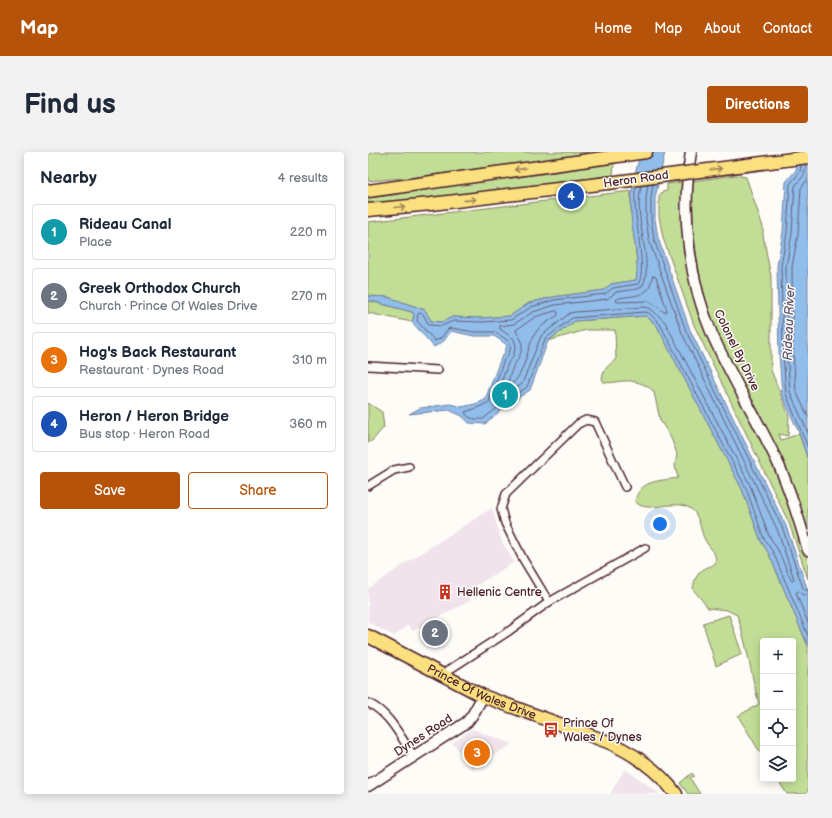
<!DOCTYPE html>
<meta charset="utf-8">
<style>
:root{--surface:#fff;--page:#f2f2f3;--text:#1f2937;--muted:#747a83;--line:#e0e1e3;--accent:#b45309}
body{margin:0;font-family:"Balsamiq Sans",sans-serif;background:var(--page);color:var(--text)}
.controls{position:absolute;right:12px;bottom:12px;display:grid;overflow:hidden;border-radius:4px;box-shadow:0 2px 10px #0003}
.controls button{width:36px;height:36px;display:grid;place-items:center;padding:0;border:0;border-bottom:1px solid var(--line);background:var(--surface);color:var(--text);font:20px sans-serif}
.you{position:absolute;left:292px;top:372px;width:14px;height:14px;margin:-10px;border:3px solid #fff;border-radius:50%;background:#1a73e8;box-shadow:0 0 0 6px #1a73e833}
.badge{display:grid;place-items:center;width:26px;height:26px;border-radius:50%;background:var(--accent);color:#fff;font-size:13px;font-weight:700}
.pin{position:absolute;translate:-50% -50%;border:2px solid #fff;box-shadow:0 1px 4px #0006}
.list{margin:0;padding:0;list-style:none}
h2{display:flex;justify-content:space-between;align-items:center;height:52px;margin:0;padding:0 16px;font-size:17px}
h2 small{font-size:13px;font-weight:400;color:var(--muted)}
.list li{display:grid;grid-template-columns:26px 1fr auto;gap:12px;align-items:center;box-sizing:border-box;height:56px;margin:0 8px 8px;padding:0 8px;border:1px solid var(--line);border-radius:4px}
.list b{display:block;font-size:15px;white-space:nowrap}
.list p{margin:0;font-size:13px;white-space:nowrap;color:var(--muted)}
.list em{font-size:13px;font-style:normal;color:var(--muted)}
.actions{display:flex;gap:8px;padding:12px 16px}
.actions a{flex:1;padding:9px 0;border:1px solid var(--accent);border-radius:4px;text-align:center;font-size:14px;color:var(--accent)}
.actions .main{background:var(--accent);color:#fff}
.icon{flex:none;width:22px;height:22px;fill:none;stroke:currentColor;stroke-width:2;stroke-linecap:round;stroke-linejoin:round}
.map{position:relative;flex:none;width:440px;height:642px;overflow:hidden;border-radius:4px}
header{display:flex;align-items:center;gap:24px;box-sizing:border-box;height:56px;padding:0 20px;background:var(--accent);color:#fff}
header strong{font-size:19px}
nav{display:flex;gap:22px;margin-inline-start:auto;font-size:14px}
.intro{display:flex;align-items:center;justify-content:space-between;box-sizing:border-box;height:96px;padding:0 24px}
h1{margin:0;font-size:28px}
.button{padding:10px 18px;border-radius:4px;background:var(--accent);color:#fff;font-size:14px;font-weight:700}
main{display:flex;gap:24px;padding:0 24px}
aside{flex:1;background:var(--surface);border-radius:4px;box-shadow:0 2px 10px #0003}
.map>svg:first-child{display:block}
.built{fill:#f0e3eb}
.green{fill:#c2de96;stroke:#867e60}
.water{fill:#90bdea;stroke:#747e9e}
.lines{fill:none;stroke-linecap:round;stroke-linejoin:round}
.shore{stroke:#665e77;stroke-width:1}
.street-casing{stroke:#4a1f2b;stroke-width:10}
.secondary-casing{stroke:#4a1f2b;stroke-width:13}
.primary-casing{stroke:#4a1f2b;stroke-width:15}
.street{stroke:#fdfcf7;stroke-width:7}
.secondary{stroke:#fdfcf7;stroke-width:10}
.primary{stroke:#fbe080;stroke-width:12}
.primary-bridge-casing{stroke:#4a1f2b;stroke-width:15;stroke-linecap:butt}
.primary-bridge{stroke:#fbe080;stroke-width:12}
.oneway{stroke:#a28056}
.labels{text-anchor:middle;stroke-width:3;stroke-linejoin:round;paint-order:stroke}
.street-label{font-size:12px;fill:#4a1f2b;stroke:#fdfcf7}
.poi-label{font-size:12px;fill:#4a1f2b;stroke:#fdfcf7;text-anchor:start}
.water-label{font-size:13px;font-style:italic;fill:#62566e;stroke:#fdfcf7}
</style>
<header>
<strong>Map</strong>
<nav><a>Home</a><a>Map</a><a>About</a><a>Contact</a></nav>
</header>
<div class="intro"><h1>Find us</h1><a class="button">Directions</a></div>
<main>
<aside>
<h2>Nearby<small>4 results</small></h2>
<ul class="list">
<li><span class="badge" style="background:#0f9aa8">1</span><div><b>Rideau Canal</b><p>Place</p></div><em>220 m</em></li>
<li><span class="badge" style="background:#6b7280">2</span><div><b>Greek Orthodox Church</b><p>Church · Prince Of Wales Drive</p></div><em>270 m</em></li>
<li><span class="badge" style="background:#e8710a">3</span><div><b>Hog's Back Restaurant</b><p>Restaurant · Dynes Road</p></div><em>310 m</em></li>
<li><span class="badge" style="background:#1a4fb4">4</span><div><b>Heron / Heron Bridge</b><p>Bus stop · Heron Road</p></div><em>360 m</em></li>
</ul>
<div class="actions"><a class="main">Save</a><a>Share</a></div>
</aside>
<div class="map">
<svg width="440" height="642" viewBox="0 0 440 642">
<rect width="100%" height="100%" fill="#fdfcf7"/>
<filter id="ink" filterUnits="userSpaceOnUse"><feTurbulence type="fractalNoise" baseFrequency=".025" numOctaves="2"/><feDisplacementMap in="SourceGraphic" scale="8" xChannelSelector="R" yChannelSelector="G"/><feConvolveMatrix kernelMatrix="1 2 1 2 8 2 1 2 1" color-interpolation-filters="sRGB"/></filter>
<g filter="url(#ink)">
<g class="built">
<path d="M124,356L134,390L146,410L98,440L103,448L45,479L40,473L26,484L0,470V437L53,401Z"/>
<path d="M104,577L144,592L104,617L85,591Z"/>
<path d="M257,617L288,639L291,642H242Z"/>
</g>
<g class="green">
<path d="M7,0H221L212,1L210,3L48,25L0,29V2Z"/>
<path d="M246,11L245,23L106,42L0,52V46L33,42L58,36Z"/>
<path d="M367,23L378,25L395,75V83L403,125V218L421,264L420,284L411,282L413,288L431,282L440,308V381C427,339 411,299 391,260C376,232 359,205 347,175C329,128 323,79 325,29Z"/>
<path d="M315,30L319,113L381,262L409,321L440,410V427L421,371L326,173L295,86L291,64V44L294,40L299,39V32Z"/>
<path d="M263,39V61L270,118L268,128L243,132L237,138L185,145L161,151L142,164L113,166L84,165L74,170L63,169L57,158L20,145L0,144V70Z"/>
<path d="M0,149H2L44,160L46,163L44,170L0,161Z"/>
<path d="M278,164L289,174L374,337L393,389L401,402L440,494V642H419L409,627H425V489H395V605L370,564L391,552C383,522 379,492 369,463L359,458L340,456L325,437C326,427 330,419 340,415C344,414 346,413 348,410C348,399 340,395 336,386C332,377 332,367 326,360C312,342 278,365 267,349C272,327 293,329 310,326L307,314L309,302L303,286L292,268L286,240C280,232 265,228 256,229C249,229 243,232 236,230L234,227L236,218L248,207L247,178H218L180,189L207,169Z"/>
<path d="M0,251L14,260L16,275L5,288L0,291Z"/>
<path d="M361,463L374,502L348,514L335,471Z"/>
<path d="M324,621L326,624L322,626L332,642H320L312,631Z"/>
</g>
<g class="water">
<path d="M273,0H297L287,46V67L290,86L322,178L418,374L440,439V494L401,402L393,389L374,337L289,174L278,164L207,169L180,189L162,238L139,253L117,272L101,271L94,264L81,258L41,262L52,256L82,252L94,255L107,252L117,248L133,206L136,202L139,193L126,184H106L83,179L76,189L66,195L44,170L46,163L44,160L3,149H0V144L20,145L57,158L63,169L74,170L84,165L113,166L142,164L161,151L185,145L236,138L243,132L268,128C272,106 264,83 263,61C262,40 267,20 273,0Z"/>
<path d="M431,0H440V308L431,281L414,243L411,201L409,114L415,80L418,30L428,18Z"/>
</g>
<g class="lines">
<g class="shore">
<path d="M438,12L436,23L427,34L424,81L418,115L419,200L422,240L440,281"/>
<path d="M433,13L432,20L422,32L419,81L413,114L415,201L418,242L440,296"/>
<path d="M440,27L433,36L430,82L424,115L425,200L428,239L440,265"/>
<path d="M285,32L283,46V66L286,87L318,179L414,375L435,436L437,438H440"/>
<path d="M268,34C262,57 281,118 270,132L245,136L237,142L186,148L163,155L143,168L114,170L85,169L74,174L61,173L55,162L52,161L50,162L49,169L67,189L73,186L80,177L83,176L106,180H127L142,190C144,197 140,204 136,208L121,250L109,256L97,260C100,268 108,267 115,267L137,250L159,235L177,187L204,166L277,160L281,161L292,172L378,336L396,387L405,400L440,484"/>
<path d="M273,34C268,55 274,78 277,99C278,111 280,122 275,133L270,137L248,140L239,147L187,153L165,160L146,172L132,174V177L146,187L148,194L145,205L140,211L127,248L130,249L154,232L173,184L202,161L207,160L277,155L283,157L297,170L382,333L401,384L410,398L423,428L425,429L426,427L409,377L314,181L281,88L278,67V46L280,33"/>
<path d="M285,124L288,125L299,158L298,160H296L286,152L280,149L249,150L248,148L251,146C260,144 275,145 281,136C283,132 283,127 285,124Z"/>
<path d="M188,159L190,160V163C183,168 173,173 168,180C159,193 156,230 140,233V230C141,225 143,220 145,215C149,208 155,201 154,192C154,186 149,183 148,178L167,165Z"/>
<path d="M440,443H435L430,439L428,441L440,471"/>
</g>
<g class="street-casing">
<g id="street">
<path d="M0,214L70,218"/>
<path d="M0,334L26,318L41,315"/>
<path d="M181,450L155,407L137,371L133,357L138,342L210,272L218,268L227,270L257,335"/>
<path d="M73,523L141,479L181,450L277,396"/>
<path d="M0,551C22,561 32,585 46,604"/>
</g>
</g>
<g class="secondary-casing">
<g id="secondary">
<path d="M323,0C313,60 320,126 344,182C363,225 389,266 409,309C422,337 431,368 440,398"/>
<path d="M0,634L99,570L105,562L115,544"/>
</g>
</g>
<g class="primary-casing">
<g id="primary">
<path d="M0,39L278,0"/>
<path d="M0,58L63,52L240,31"/>
<path id="s1" d="M0,484L115,544L240,590C267,602 290,618 308,642"/>
</g>
</g>
<use href="#street" class="street"/>
<use href="#secondary" class="secondary"/>
<use href="#primary" class="primary"/>
<g class="primary-bridge-casing">
<path id="primary-bridge" d="M240,31L440,5"/>
</g>
<use href="#primary-bridge" class="primary-bridge"/>
</g>
<defs><path id="oneway-shaft" d="M-6 0H5M1.5-3L5.5 0L1.5 3" fill="none" stroke-width="1.6" stroke-linecap="round" stroke-linejoin="round"/></defs>
<g class="oneway">
<use href="#oneway-shaft" transform="translate(152 17) rotate(172)"/>
<use href="#oneway-shaft" transform="translate(348 17) rotate(-7)"/>
<use href="#oneway-shaft" transform="translate(102 48) rotate(-6)"/>
<use href="#oneway-shaft" transform="translate(32 55) rotate(-5)"/>
</g>
</g>
<defs>
<g id="building-bare" transform="scale(1.2)"><path d="M-4-6H4V6H1V3H-1V6H-4ZM-2.5-4.3h1.7v1.8h-1.7ZM.8-4.3h1.7v1.8H.8ZM-2.5-1h1.7V.8h-1.7ZM.8-1h1.7V.8H.8Z" fill="#c8321e" stroke="#fdfcf7" stroke-width="2.5" paint-order="stroke"/></g>
<g id="bus-bare" transform="scale(1.2)"><path d="M-5-6H5V4H4V6H2V4H-2V6H-4V4H-5ZM-3.5-4V0h7V-4ZM-3.5 1.2v1.5H-2V1.2ZM2 1.2v1.5H3.5V1.2Z" fill="#c8321e" stroke="#fdfcf7" stroke-width="2.5" paint-order="stroke"/></g>
</defs>
<g fill-rule="evenodd">
<use href="#building-bare" x="77" y="440"/>
<use href="#bus-bare" x="183" y="578"/>
</g>
<g class="labels">
<g class="street-label">
<text transform="translate(268 27) rotate(-8)" y="4">Heron Road</text>
<text transform="translate(369 198) rotate(64)" y="4">Colonel By Drive</text>
<text dy="4" stroke="none"><textPath href="#s1" startOffset="127">Prince Of Wales Drive</textPath></text>
<text transform="translate(55 583) rotate(-33)" y="4">Dynes Road</text>
</g>
<g class="poi-label">
<text x="89" y="444">Hellenic Centre</text>
<text x="195" y="575">Prince Of<tspan x="195" dy="14">Wales / Dynes</tspan></text>
</g>
<g class="water-label">
<text transform="translate(420 171) rotate(-88)" y="5">Rideau River</text>
</g>
</g>
</svg>
<div class="controls">
<button>+</button>
<button>−</button>
<button><svg class="icon" aria-label="locate" viewBox="0 0 24 24"><circle cx="12" cy="12" r="6"/><path d="M12 2v4M12 18v4M2 12h4M18 12h4"/></svg></button>
<button><svg class="icon" aria-label="layers" viewBox="0 0 24 24"><path d="M12 4l9 5-9 5-9-5zM3 14l9 5 9-5"/></svg></button>
</div>
<div class="you"></div>
<div class="pin badge" style="left:137px;top:243px;background:#0f9aa8">1</div>
<div class="pin badge" style="left:67px;top:481px;background:#6b7280">2</div>
<div class="pin badge" style="left:109px;top:601px;background:#e8710a">3</div>
<div class="pin badge" style="left:203px;top:44px;background:#1a4fb4">4</div>
</div>
</main>
